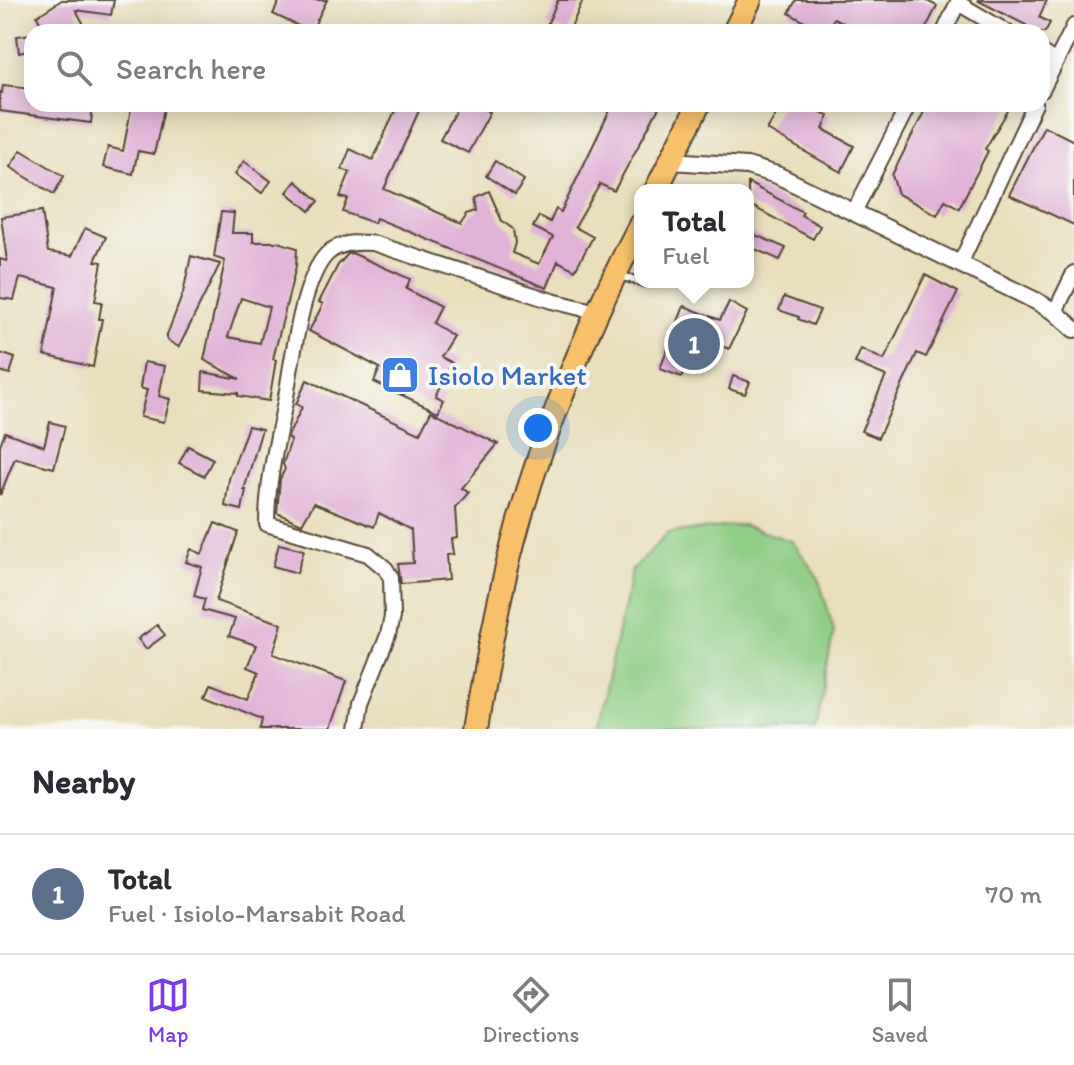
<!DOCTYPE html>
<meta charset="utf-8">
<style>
:root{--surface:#fff;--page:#f7f7f7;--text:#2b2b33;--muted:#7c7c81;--line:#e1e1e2;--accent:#7c3aed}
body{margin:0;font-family:Itim,sans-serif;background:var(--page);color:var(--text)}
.you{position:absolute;left:538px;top:428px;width:28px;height:28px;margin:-20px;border:6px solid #fff;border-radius:50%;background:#1a73e8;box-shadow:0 0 0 12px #1a73e833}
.badge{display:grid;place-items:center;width:52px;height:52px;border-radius:50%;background:var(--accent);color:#fff;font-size:26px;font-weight:700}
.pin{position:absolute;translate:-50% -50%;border:4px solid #fff;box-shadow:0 2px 8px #0006}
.popup{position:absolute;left:634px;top:184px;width:120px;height:104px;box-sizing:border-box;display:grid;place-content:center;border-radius:16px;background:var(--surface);filter:drop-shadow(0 2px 6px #0005);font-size:26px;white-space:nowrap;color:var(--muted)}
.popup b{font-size:30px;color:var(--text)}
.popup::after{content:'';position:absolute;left:50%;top:100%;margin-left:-16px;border:16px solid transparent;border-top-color:var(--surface)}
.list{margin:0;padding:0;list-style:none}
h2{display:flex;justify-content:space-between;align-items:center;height:104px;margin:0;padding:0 32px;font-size:34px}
h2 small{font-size:26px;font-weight:400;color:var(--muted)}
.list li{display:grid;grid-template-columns:52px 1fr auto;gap:24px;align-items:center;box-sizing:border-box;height:120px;padding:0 32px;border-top:2px solid var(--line)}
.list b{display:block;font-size:30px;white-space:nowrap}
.list p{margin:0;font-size:26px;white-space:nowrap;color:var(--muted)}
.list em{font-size:26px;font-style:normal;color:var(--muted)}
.icon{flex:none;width:44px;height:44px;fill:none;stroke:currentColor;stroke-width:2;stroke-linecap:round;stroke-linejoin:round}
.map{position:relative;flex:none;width:1074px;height:729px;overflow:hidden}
.search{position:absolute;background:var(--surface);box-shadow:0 4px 20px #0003;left:24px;right:24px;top:24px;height:88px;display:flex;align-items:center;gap:20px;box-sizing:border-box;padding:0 28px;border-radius:24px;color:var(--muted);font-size:30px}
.sheet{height:224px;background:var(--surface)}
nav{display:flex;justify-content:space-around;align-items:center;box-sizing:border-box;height:112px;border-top:2px solid var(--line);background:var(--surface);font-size:22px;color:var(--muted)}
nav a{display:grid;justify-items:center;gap:4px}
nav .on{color:var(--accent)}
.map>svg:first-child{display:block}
.green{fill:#90cf86;stroke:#667c52;stroke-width:2}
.building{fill:#e1b1d7;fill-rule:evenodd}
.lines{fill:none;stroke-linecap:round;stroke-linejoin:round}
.service-casing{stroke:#554536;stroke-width:11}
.minor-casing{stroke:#554536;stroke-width:18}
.tertiary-casing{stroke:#554536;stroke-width:20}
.trunk-casing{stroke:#554536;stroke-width:26}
.service{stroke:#fff;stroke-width:7}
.minor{stroke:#fff;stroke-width:14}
.tertiary{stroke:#fff;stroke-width:16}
.trunk{stroke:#f7c06b;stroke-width:22}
.labels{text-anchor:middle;stroke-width:8;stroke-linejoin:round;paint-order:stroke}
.shop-label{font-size:28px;fill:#366cbe;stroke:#f6f6f2;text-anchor:start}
</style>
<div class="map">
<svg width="1074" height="729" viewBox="0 0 1074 729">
<rect width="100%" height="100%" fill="#f6f6f2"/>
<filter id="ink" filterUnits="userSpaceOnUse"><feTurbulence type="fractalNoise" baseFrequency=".0125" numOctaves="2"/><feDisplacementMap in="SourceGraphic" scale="16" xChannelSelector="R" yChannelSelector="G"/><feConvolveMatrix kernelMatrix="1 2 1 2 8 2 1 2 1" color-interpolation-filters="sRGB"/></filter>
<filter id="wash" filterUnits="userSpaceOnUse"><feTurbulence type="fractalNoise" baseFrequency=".006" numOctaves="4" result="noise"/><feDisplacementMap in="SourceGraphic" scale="32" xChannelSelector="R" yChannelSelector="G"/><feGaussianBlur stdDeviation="1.8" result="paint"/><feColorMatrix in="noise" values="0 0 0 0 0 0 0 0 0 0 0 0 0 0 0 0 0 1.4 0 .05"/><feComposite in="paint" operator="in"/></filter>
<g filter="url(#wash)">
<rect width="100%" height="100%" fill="#e9dfbc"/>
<path class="green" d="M742,525L792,541L818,577L834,630L815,729H596L632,570L668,533Z"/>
<g id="blocks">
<g class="building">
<path d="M62,0H114L111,15L76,10L88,32H69L66,27L56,32H46L37,16Z"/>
<path d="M280,0H327L311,32L273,14Z"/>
<path d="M558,0H583L569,32L547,25Z"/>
<path d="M796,0H925L937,6L924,32H860L834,18L827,31L817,26L816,28L789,13Z"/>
<path d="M977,0H1047L1039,17L1050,23L1045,32H1020L1026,25Z"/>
<path d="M32,34V50L19,53L17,36Z"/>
<path d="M3,85L32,88V104H93L91,123L0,111V92L2,93Z"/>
<path d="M132,104H165L154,154L138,151L133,174L103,167L108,147L123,151Z"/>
<path d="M398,104H422L384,189L462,223L469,213L478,210L476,197L489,191L502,221L513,229L515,243L512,253L539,264L553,237L533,227L539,216L550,222L556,209L561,212L613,104H661L614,191L600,184L575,227L593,237L575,270L558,261L547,288L376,218L374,223L343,212L348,199L340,197L350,172L342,169L350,149L373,160Z"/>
<path d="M459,104H475L490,112L468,153L440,139Z"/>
<path d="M782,104H806L829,116L823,129L854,146L841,172L767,130Z"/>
<path d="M928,104H1012L985,149L988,151L959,208L945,200L937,215L898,194L892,175Z"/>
<path d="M1044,126L1074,141V225L1009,195Z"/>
<path d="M21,150L64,176L54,194L10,167Z"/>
<path d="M244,161L271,181L262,193L235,174Z"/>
<path d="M495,161L524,180L515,195L486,176Z"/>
<path d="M296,181L319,201L310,211L287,192Z"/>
<path d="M748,183L803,212L801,215L820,226L813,239L748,204Z"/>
<path d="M42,211L48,252L72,256L85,228L106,237L95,261L102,262L95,301L102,302L99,319H102L93,367L44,355L57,287L20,278L14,300L0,298V259L7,261L1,217Z"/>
<path d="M221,212L234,213L232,233H253V242H278L297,248L296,266L273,359L276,360L269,401L238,396V393L202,390L203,372L240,379L204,360L225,261L214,257ZM241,298L269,307L260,343L228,337Z"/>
<path d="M748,232L786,248L780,260L748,246Z"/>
<path d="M352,253L410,279L406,289L440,307L432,323L453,336L440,357L452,363L436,396L444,400L438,412L374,382L380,368L309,331L323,304L319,302L338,265L348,254Z"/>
<path d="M191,256L220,264L179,347L167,340V335L183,293Z"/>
<path d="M925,275L958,292L926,357L917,353L878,438L861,431L886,376L855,363L861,349L884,360Z"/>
<path d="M784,297L820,310L813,325L798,319L799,317L779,310Z"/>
<path d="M729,302L747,312L729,349L697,336L682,377L660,369L684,306L720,320Z"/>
<path d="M0,353L15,358L10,374L0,371Z"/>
<path d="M144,362L165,366L159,396L170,399L164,422L140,417L147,390L140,388Z"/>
<path d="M733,376L750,382L745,394L729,389Z"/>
<path d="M307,380L420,433L431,411L498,444L461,488L468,493L455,508L457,538L451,539L453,554L446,555L448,580L401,584L398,564L413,563L411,530L379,513L374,527L314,503L302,524L277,513L280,479L285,469L283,464L291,440L288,438L289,434L302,407L296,404Z"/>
<path d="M50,422L65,426L54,468L15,458L0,495V445L5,432L44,446Z"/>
<path d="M248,426L262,429L244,490H246L242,510L225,506L229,479Z"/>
<path d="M188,446L213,459L204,476L179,463Z"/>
<path d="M215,523L238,532L216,601L282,624L273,654L346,681L330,729H260L262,719L206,696L211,684L248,699L259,672L247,667L256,645L229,636L235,619L202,610L205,599L194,596L202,567L186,562L191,549L202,554Z"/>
<path d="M279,544L304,550L297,573L273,566Z"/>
<path d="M157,625L165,635L146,649L138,639Z"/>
</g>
</g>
</g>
<g filter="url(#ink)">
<use href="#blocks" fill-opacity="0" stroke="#554536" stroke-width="2"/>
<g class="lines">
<g class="service-casing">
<path id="service" d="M617,275L645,283L682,282"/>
</g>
<g class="minor-casing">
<g id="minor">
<path d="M958,3L1007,32"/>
<path d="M944,32L959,0"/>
<path d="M1042,53L1056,62"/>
<path d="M1042,90L1074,26"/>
<path d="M854,212L909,104"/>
<path d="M960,264L1035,104"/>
<path d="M1055,312L1074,273"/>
<path d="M357,729L361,703L388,635L392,617L391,578L386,569L368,554L267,524C267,482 277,442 285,402C292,365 301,280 327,254C339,242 358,242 373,243L552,301L597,312"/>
</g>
</g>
<g class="tertiary-casing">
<path id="tertiary" d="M671,161L747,166L777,175L1036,301L1055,312L1074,329"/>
</g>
<g class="trunk-casing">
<g id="trunk">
<path d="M734,32L750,0"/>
<path d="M656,190L699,104"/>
<path d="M476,729C486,666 497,604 513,543C542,433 588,325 640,225"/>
</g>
</g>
<use href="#service" class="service"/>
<use href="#minor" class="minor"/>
<use href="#tertiary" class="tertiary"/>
<use href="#trunk" class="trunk"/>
</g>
</g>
<defs>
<g id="shop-square" transform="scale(2)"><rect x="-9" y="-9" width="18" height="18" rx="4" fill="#3f7fe0" stroke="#f6f6f2"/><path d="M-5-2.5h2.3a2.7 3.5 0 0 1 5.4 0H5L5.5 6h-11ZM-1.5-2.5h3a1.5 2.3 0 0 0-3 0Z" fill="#fff"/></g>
</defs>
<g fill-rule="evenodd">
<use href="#shop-square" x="400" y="375"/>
</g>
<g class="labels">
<g class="shop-label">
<text x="428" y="385">Isiolo Market</text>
</g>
</g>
</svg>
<div class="you"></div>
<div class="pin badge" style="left:694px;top:344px;background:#5c6f8a">1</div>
<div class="popup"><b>Total</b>Fuel</div>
<div class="search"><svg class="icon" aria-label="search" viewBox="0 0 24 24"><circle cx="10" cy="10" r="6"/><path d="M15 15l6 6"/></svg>Search here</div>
</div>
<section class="sheet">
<h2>Nearby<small></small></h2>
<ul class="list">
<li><span class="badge" style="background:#5c6f8a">1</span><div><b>Total</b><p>Fuel · Isiolo-Marsabit Road</p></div><em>70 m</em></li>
</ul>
</section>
<nav>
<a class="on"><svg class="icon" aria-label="map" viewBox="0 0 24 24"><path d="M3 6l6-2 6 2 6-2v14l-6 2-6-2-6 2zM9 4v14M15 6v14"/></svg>Map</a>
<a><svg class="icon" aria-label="directions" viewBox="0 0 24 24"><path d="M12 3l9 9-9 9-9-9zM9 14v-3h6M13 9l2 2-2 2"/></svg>Directions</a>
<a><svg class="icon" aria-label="saved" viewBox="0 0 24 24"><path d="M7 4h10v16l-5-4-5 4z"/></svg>Saved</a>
</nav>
